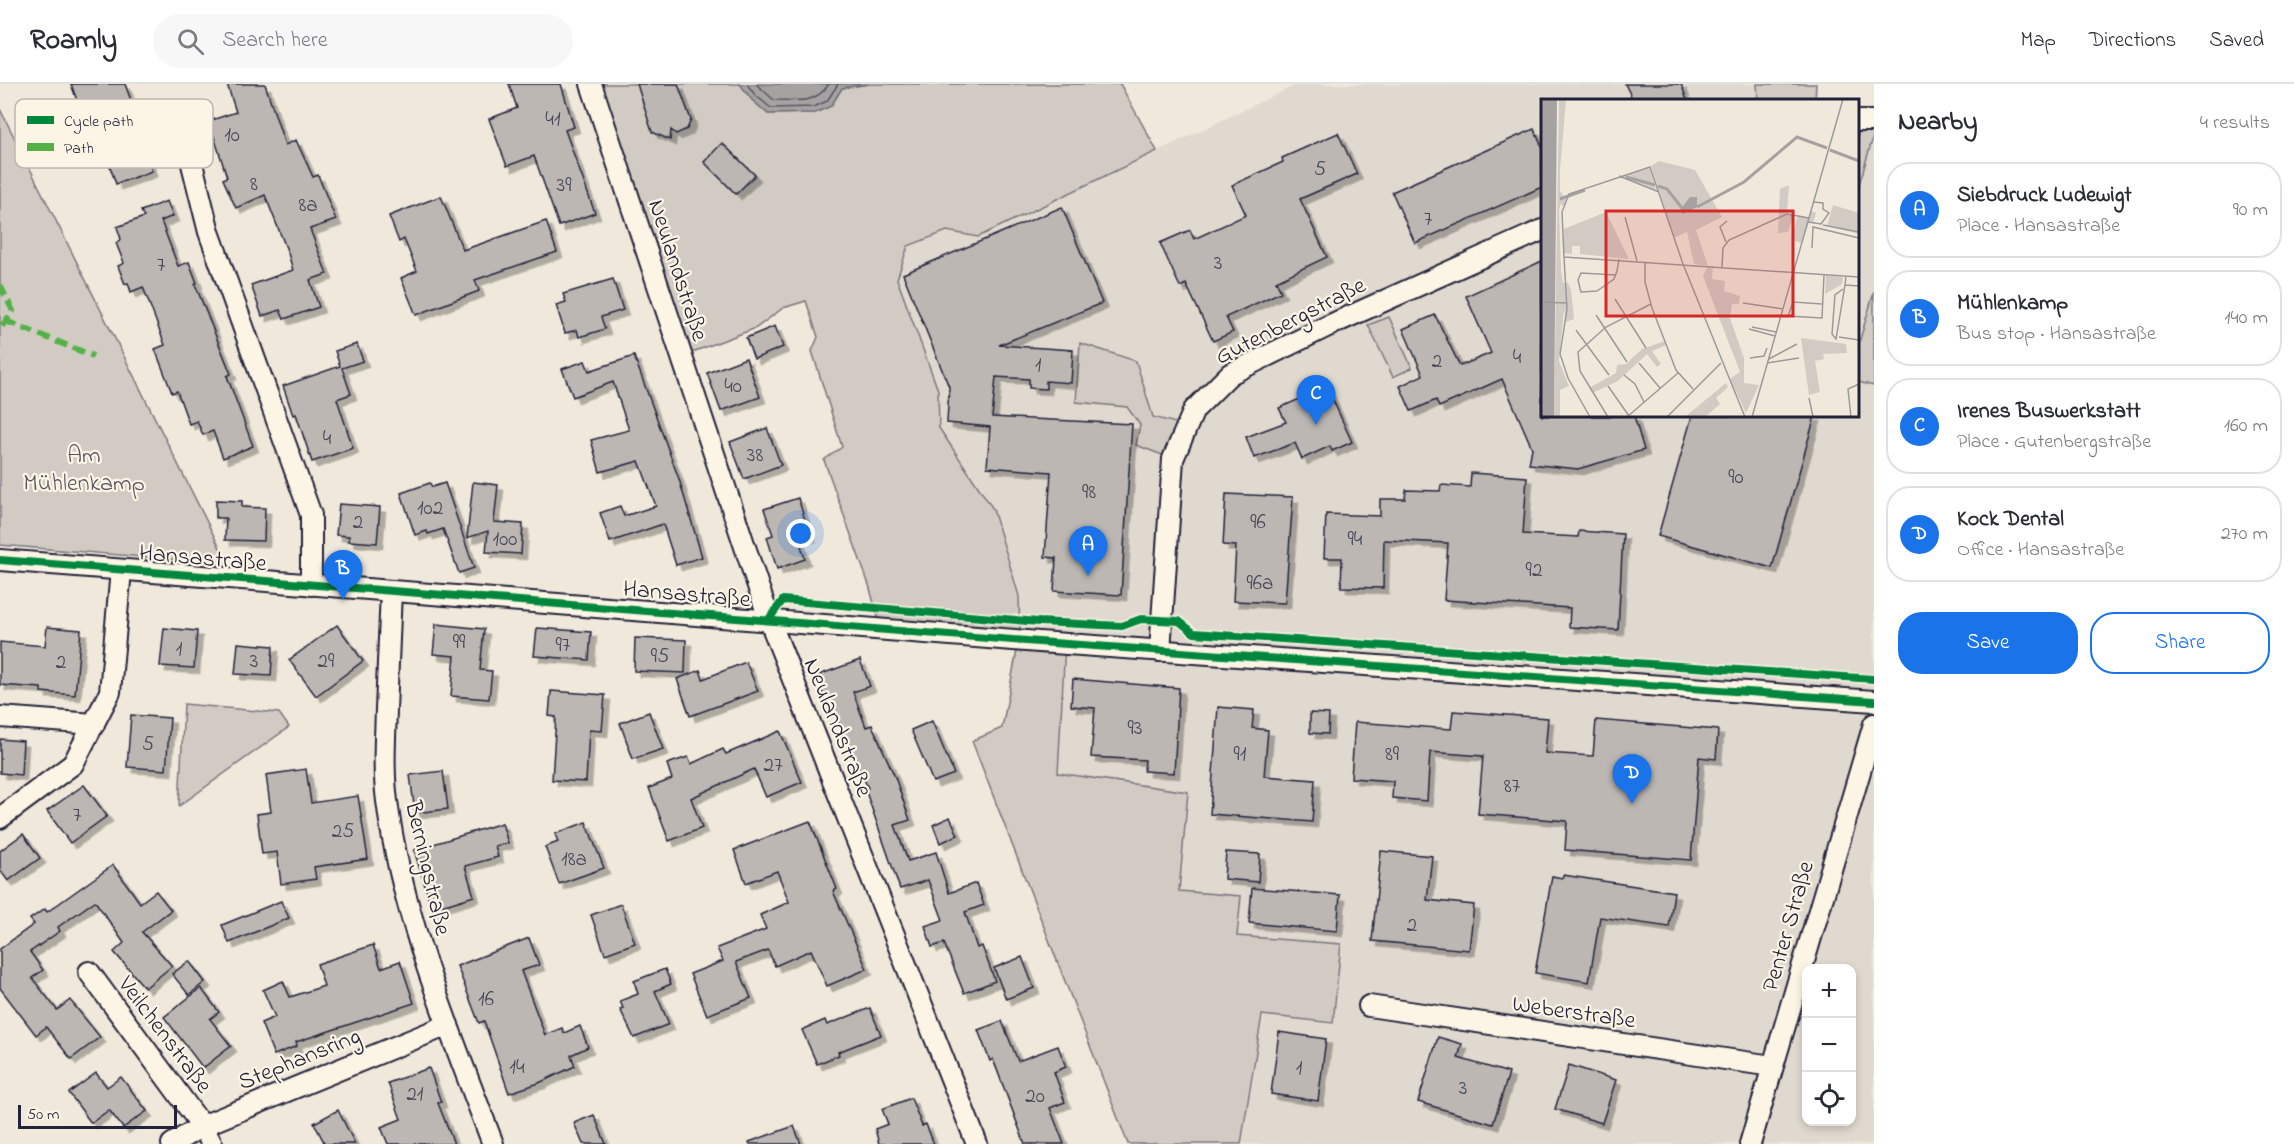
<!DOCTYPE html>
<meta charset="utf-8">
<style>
:root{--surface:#fff;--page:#f7f7f7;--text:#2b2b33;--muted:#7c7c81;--line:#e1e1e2;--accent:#1a73e8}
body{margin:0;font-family:"Indie Flower",sans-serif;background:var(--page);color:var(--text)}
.controls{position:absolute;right:18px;bottom:18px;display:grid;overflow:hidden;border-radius:12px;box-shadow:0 3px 9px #0003}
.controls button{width:54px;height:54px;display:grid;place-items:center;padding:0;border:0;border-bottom:2px solid var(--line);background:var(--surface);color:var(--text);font:30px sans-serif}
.scale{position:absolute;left:18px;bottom:15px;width:159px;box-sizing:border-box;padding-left:6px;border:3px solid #22223b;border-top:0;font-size:16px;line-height:21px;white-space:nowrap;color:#22223b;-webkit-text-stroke:4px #fcf5e5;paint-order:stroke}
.you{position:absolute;left:801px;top:450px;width:21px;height:21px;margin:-15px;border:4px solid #fff;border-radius:50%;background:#1a73e8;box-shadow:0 0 0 9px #1a73e833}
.badge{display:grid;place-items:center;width:39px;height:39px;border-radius:50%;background:var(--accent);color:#fff;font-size:20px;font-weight:700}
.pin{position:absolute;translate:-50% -50px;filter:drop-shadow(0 2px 3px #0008)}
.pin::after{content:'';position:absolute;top:32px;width:21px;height:18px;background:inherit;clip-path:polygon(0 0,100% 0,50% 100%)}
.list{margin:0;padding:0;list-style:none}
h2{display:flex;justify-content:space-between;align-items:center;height:78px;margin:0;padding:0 24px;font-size:26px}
h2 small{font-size:20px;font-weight:400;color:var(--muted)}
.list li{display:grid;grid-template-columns:39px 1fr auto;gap:18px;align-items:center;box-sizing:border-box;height:96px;margin:0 12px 12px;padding:0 12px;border:2px solid var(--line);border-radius:24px}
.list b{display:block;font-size:22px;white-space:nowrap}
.list p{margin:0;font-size:20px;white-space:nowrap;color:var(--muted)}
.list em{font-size:20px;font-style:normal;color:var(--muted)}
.actions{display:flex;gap:12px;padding:18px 24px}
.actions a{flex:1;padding:14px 0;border:2px solid var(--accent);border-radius:24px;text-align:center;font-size:21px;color:var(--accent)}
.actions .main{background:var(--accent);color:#fff}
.icon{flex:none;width:33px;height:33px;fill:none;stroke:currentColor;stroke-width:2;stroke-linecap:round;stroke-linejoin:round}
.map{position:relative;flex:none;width:1874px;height:1060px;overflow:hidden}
header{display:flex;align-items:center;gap:36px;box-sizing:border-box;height:84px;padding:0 30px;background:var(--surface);border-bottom:2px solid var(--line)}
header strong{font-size:28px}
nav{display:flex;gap:33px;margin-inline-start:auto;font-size:21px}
.search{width:420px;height:54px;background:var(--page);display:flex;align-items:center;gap:15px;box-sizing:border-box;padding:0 21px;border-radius:33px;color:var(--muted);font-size:22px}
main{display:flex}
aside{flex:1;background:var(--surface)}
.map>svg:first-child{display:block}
.built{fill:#e0d9cf;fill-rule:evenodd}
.green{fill:#d1cbc3;stroke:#7a767f;stroke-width:1.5}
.water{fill:#a6a2a2;stroke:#716f79;stroke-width:1.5}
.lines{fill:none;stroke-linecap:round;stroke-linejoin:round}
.shore{stroke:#575564;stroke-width:1.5}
.building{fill:#bcb7b3;stroke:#22223b;stroke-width:1.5;filter:url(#shadow)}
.minor-casing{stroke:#22223b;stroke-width:24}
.minor{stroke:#fcf5e5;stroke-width:20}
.quiet{stroke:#55b146;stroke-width:6;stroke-dasharray:12 6;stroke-linecap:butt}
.cycleway-casing{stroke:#fcf5e5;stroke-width:11}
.cycleway{stroke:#00873e;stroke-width:8}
.labels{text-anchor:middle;stroke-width:4.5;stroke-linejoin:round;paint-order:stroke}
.number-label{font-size:21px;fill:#484759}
.street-label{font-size:24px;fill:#22223b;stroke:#fcf5e5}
.park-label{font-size:24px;fill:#575564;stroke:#fcf5e5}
.inset-river{fill:none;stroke:#a6a2a2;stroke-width:3}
.inset-road{fill:none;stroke:#9d999b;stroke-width:1.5}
.view{fill:#d62828;fill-opacity:0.15;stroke:#d62828;stroke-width:3}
.inset-edge{fill:none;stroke:#22223b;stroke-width:3}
.key{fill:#fcf5e5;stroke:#bbb6b2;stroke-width:1.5}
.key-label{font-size:16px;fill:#22223b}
</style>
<header>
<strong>Roamly</strong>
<div class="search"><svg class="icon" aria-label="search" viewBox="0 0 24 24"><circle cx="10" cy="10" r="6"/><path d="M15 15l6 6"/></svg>Search here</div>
<nav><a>Map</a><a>Directions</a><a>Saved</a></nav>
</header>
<main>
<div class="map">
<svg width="1874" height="1060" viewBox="0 0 1874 1060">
<defs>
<filter id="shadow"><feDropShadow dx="5.5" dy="5.5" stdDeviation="0" flood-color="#0004"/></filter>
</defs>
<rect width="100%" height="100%" fill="#efe8db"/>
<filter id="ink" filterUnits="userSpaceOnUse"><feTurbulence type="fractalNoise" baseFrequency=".0167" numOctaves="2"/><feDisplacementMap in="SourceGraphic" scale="12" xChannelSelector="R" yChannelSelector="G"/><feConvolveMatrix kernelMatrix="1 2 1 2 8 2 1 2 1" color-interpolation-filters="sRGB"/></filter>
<g filter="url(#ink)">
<path class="built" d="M1298,0H1816L1815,16H1542V332H1858V37H1874V1060H1241L1262,930L1237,852L1179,807L1188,708L1058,690L1065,560L1020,556L993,425L939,344L938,306L897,195L908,163L947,147L978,153ZM1806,884H1852V1038H1806Z"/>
<g class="green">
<path d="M594,0H743L751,15L768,30L815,29L831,22L842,4L869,0H1120L1157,67L978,153L947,147L908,162L897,195L938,306L939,344L993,425L1019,512L1020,556L1065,560L1058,689L1188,708L1179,807L1241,812L1237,852L1341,860L1333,939L1262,931L1241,1060H1128L972,657L1002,644L1019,556L878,534L869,501L824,376L842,363L812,267L818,253L806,217L783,224L756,244L682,272Z"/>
<path d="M1757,0H1816L1815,16H1758Z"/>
<path d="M0,25L228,480L0,461Z"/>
<path d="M1858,37H1874V50L1858,104Z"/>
<path d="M1874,208V302L1858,298V262Z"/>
<path d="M1389,233L1412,284L1393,293L1368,241Z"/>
<path d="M1080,259L1136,277L1153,333L1187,342L1173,375L1136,361L1140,341L1127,323L1076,318Z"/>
<path d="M184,620L279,629L289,643L179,722Z"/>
</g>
<path class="water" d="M740,0H869L842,4L831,22L815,29L768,30L751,15Z"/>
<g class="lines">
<g class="shore">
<path d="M747,0L755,11L771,24L814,23L827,17L838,0"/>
<path d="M756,0L774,16C797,16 815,21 829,0"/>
</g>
</g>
<g class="building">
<path d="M71,0H125L132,19L84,36Z"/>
<path d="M227,0H265L285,61L296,56L313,93L318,91L336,136L310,145L327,190L310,196L319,223L284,235L280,226L262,232L251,201L293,186L288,169L265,111L236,124L223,95L227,93L209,37L236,28Z"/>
<path d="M509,0H561L574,43L565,46L595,129L559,142L534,72L507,82L489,35L517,24Z"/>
<path d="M637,0H678L691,36L687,45L676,50L671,46L670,56L652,48Z"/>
<path d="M1625,0H1681L1687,16H1633Z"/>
<path d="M1534,45L1542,63V103L1415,159L1392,108Z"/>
<path d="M1338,49L1357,90L1300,115L1327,173L1276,197L1281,208L1226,233L1233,248L1213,257L1186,200L1180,203L1160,159L1190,146L1194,155L1246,131L1232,101L1283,78L1282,74Z"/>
<path d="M143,59L152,87L116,100L106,71Z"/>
<path d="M722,59L755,91L736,110L704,78Z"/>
<path d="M441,112L463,166L546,137L557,168L475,196L479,207L416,231L401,194L417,187L404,155L399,158L389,132Z"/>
<path d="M167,117L173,132L161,137L178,182L189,178L197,199L195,200L231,290L227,292L253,362L223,374L213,347L203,351L197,337L189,340L177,307L172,309L155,265L165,261L143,203L131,208L128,199L125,200L118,182L124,179L116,159L121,155L117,143L144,133L141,127Z"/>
<path d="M1062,123L1102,219L999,261L1073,266L1071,299L1046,297V305L1029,304V295L996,293L992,333L1132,340L1121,511L1054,507L1056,474L1045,473L1051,388L987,383L990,343L947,339L949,303L903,190Z"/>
<path d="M1542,177V332H1634L1644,366L1578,385L1529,380L1532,364L1502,295L1439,323L1436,316L1411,327L1400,302L1423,291L1403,245L1435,231L1460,282L1491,269L1466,212Z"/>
<path d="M613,195L623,226L601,233L605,245L579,253L577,246L565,249L556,221L566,218L563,210Z"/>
<path d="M775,242L783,263L754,275L746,254Z"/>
<path d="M357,260L363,277L342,284L351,310L337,315L353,364L312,378L296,330L293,331L283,302L340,282L335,267Z"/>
<path d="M634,272L679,395L702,473L676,481L663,440L610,458L600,429L620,422L624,432L656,422L639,377L600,388L591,356L629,346L613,298L573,313L562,285L585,277L589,287Z"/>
<path d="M746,274L760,313L721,327L707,289Z"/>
<path d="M1327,303L1352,358L1332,367L1330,362L1302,375L1295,359L1254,374L1246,353L1286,338L1279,324Z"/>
<path d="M1692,332H1815L1772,484L1658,452Z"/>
<path d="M767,344L781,381L744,395L730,358Z"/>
<path d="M1471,389L1527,393L1523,450L1578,453L1579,447L1623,450L1618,546L1569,543L1570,524L1444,516L1448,459L1384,456L1383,504L1341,503L1342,474H1324L1326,430L1380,432V415H1405L1406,406L1440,407L1441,401L1470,403Z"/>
<path d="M473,398L498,401L494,438L523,440L521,470L486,468L488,447L467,454Z"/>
<path d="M430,399L432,403L445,399L474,484L459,489L443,445L428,450L427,447L415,451L401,409Z"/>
<path d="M1226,410L1293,413L1285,519L1233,517L1236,462L1223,461Z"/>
<path d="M798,414L810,452L799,455L805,475L777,485L767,453L773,451L764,425Z"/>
<path d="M216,416L242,417V423L265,424L264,457L225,456L226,434H216Z"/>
<path d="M339,420L380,423L377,459L349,457V452L336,451Z"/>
<path d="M436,540L484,545L480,586L492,587L489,615L451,612L455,572L433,570Z"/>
<path d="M337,541L363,577L316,612L289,576Z"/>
<path d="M47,543L81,546L75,611L41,608V604L0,601V558L45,562Z"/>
<path d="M164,544L197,547L194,584L160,582Z"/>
<path d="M537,544L591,548L589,576L534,572Z"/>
<path d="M635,554L686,556L685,589L634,587Z"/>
<path d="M238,559L273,562L271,592L235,590Z"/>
<path d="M860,576L870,602L853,608L866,643L872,641L895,693L910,736L895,741L908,777L936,768L949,809L976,799L984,821L965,828L977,864L982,862L995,897L964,909L944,859L932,863L925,842L943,836L928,796L900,805L865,705L868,704L833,626L829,627L816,592Z"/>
<path d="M746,578L758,607L690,632L677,595L700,586L703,595Z"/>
<path d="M1073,595L1179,604L1174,689L1144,687L1145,676L1091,673L1095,624L1071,622Z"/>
<path d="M551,607L605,611L602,647L589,646L586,698L552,696L556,633L549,632Z"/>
<path d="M1218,623L1254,626L1252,644L1268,646L1264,692L1315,696L1312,738L1210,730Z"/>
<path d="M1453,627L1548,634L1545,669L1593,672L1596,636L1718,646L1716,675L1699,673L1691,776L1565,766L1567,737L1478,730L1483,672L1430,668L1427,717L1392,714L1393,697L1351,694L1355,638L1451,645Z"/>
<path d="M649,628L663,665L633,675L620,639Z"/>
<path d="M1310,629L1329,630L1328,650L1310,649Z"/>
<path d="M131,631L170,634L166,686L127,683Z"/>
<path d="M932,637L954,690L933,698L911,646Z"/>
<path d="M780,647L802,698L766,713L754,685L691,714L702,744L669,757L649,704L672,695L667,680L688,673L691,680L723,665L726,670Z"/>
<path d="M0,655L23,657L21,691L0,689Z"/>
<path d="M306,685L311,719L358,712L368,775L314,783L316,795L281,800L277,768L262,770L257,730L271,728L266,691Z"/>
<path d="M443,687L448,725L415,729L410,691Z"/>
<path d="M84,701L107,732L70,759L47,727Z"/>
<path d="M950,733L958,751L940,759L933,741Z"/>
<path d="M810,737L837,805L833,807L867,885L827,902L811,866L775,882L768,866L736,878L751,914L707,931L690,890L723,877L717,864L766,845L760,831L789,818L777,787L746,799L734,766Z"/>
<path d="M586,738L604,784L559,800L545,763L558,758L555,750Z"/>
<path d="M502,739L508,759L495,762L498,773L465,782L474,812L432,825L414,766Z"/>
<path d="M23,750L40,774L8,797L0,786V767Z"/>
<path d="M1381,767L1432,772L1427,816L1474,821L1469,866L1372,857Z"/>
<path d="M1226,768L1260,770L1258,798L1224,795Z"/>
<path d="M113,781L140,819L156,807L171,826L142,848L172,882L145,904L114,868L124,859L95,817L58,843L60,847L30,868L43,886L32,894L57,926L70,916L100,953L71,975L46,943L36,951L0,904V865L34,840L30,835L45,825L47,828Z"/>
<path d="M1563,791L1674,808L1669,843L1600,833L1589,898L1535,889L1552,792L1562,794Z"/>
<path d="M1252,804L1340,811L1337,847L1249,839Z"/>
<path d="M281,817L289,834L229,859L222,841Z"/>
<path d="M621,820L635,859L605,870L591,831Z"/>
<path d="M529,854L539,881L521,887L545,951L562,944L564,949L580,942L588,963L571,971L575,982L539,999L509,1009L484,937L479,939L457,882Z"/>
<path d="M373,861L381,884L400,877L414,919L296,958L297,962L274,971L261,939L275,933L263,906L283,897L290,913L324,902L317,880Z"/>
<path d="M1022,873L1034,904L1006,915L994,884Z"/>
<path d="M189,877L205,898L189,911L172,890Z"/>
<path d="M665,885L671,900L655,907L669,940L634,954L620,925L623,924L620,917L638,910L634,897Z"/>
<path d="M201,904L219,928L210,935L231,962L203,984L164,933Z"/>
<path d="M870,924L881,951L838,968L839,971L817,980L802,946L825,936L827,941Z"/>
<path d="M1002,937L1018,977L1058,962L1066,983L1054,988L1065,1018L1050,1024L1064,1060H1025L993,975L990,977L978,946Z"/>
<path d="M1279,948L1326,955L1318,1017L1271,1010Z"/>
<path d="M1438,953L1462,960L1458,974L1509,989L1493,1040L1418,1018Z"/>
<path d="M1569,981L1616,996L1602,1039L1555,1025Z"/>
<path d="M429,984L441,1018L438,1019L454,1060H388L381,1043L401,1035L388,999Z"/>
<path d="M96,989L107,1003L121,993L147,1027L123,1044L109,1026L91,1039L69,1009Z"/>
<path d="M911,1014L922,1042L926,1040L934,1060H879L875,1045L888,1040L882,1025Z"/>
<path d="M338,1026L355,1060H325L314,1039Z"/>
<path d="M594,1031L606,1060H583L574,1039Z"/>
<path d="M794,1042L801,1060H750L749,1058Z"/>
</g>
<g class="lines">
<g class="minor-casing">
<g id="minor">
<path d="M591,0L769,535L977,1060"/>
<path d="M1858,37H1874"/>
<path d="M188,64L209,148L311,431V501"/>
<path d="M0,476L1039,558L1874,617"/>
<path d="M391,507C389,547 388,586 386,626C385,656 383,687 387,717C402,835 451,949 493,1060"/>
<path d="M1160,567L1173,375L1194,326L1230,290L1328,242L1542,146"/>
<path d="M0,633L94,640"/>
<path d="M0,734L73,680L110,608L121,486"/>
<path d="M89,888L202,1042L212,1060"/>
<path d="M1369,922L1772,982"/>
<path d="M172,1060L202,1042L448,941"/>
<path d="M1750,1060L1874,640"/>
</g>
</g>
<use href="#minor" class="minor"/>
<g class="quiet">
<path d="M0,201L13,227L0,245"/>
<path d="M6,237L93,272"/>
</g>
<g class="cycleway-casing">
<g id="cycleway">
<path d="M0,476L1039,558L1874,617"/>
<path d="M769,535L783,516L1039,538L1122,542L1141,535L1179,537L1194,549L1221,551L1874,595"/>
</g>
</g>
<use href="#cycleway" class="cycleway"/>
</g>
</g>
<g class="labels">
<g class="number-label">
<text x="553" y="41">41</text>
<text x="232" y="57">10</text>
<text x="1320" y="91">5</text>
<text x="254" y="106">8</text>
<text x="564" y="107">39</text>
<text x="308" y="127">8a</text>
<text x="1428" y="141">7</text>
<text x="1218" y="185">3</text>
<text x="161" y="187">7</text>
<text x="1517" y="279">4</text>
<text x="1437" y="283">2</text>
<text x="1038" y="287">1</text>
<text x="733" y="308">40</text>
<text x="327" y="360">4</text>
<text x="755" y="377">38</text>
<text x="1736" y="399">90</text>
<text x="1089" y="414">98</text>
<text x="430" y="430">102</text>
<text x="358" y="444">2</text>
<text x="1258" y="444">96</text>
<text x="505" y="461">100</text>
<text x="1355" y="461">94</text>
<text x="1534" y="492">92</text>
<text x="1260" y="505">96a</text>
<text x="459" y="564">99</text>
<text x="563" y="567">97</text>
<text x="179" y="571">1</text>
<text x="660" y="578">95</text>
<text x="254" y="583">3</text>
<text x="326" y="583">29</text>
<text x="61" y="584">2</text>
<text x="1135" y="650">93</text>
<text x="148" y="666">5</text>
<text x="1240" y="676">91</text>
<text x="1392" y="676">89</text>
<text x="773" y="687">27</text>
<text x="1512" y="708">87</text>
<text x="77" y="737">7</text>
<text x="343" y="753">25</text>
<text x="574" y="781">18a</text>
<text x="1412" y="847">2</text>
<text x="486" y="921">16</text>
<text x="517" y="989">14</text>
<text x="1299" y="990">1</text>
<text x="1463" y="1010">3</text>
<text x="415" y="1016">21</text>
<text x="1035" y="1018">20</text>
</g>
<g class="street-label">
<text transform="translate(679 186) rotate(72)" y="8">Neulandstraße</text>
<text transform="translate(1290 236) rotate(-27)" y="8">Gutenbergstraße</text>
<text transform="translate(203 473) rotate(5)" y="8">Hansastraße</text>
<text transform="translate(687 509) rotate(5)" y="8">Hansastraße</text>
<text transform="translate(839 643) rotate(68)" y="8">Neulandstraße</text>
<text transform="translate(429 784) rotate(77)" y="8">Berningstraße</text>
<text transform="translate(1787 842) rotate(-74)" y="8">Penter Straße</text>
<text transform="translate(1574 927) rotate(8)" y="8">Weberstraße</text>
<text transform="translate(166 950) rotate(53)" y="8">Veilchenstraße</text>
<text transform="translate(299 974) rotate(-22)" y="8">Stephansring</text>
</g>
<g class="park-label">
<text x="84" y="378">Am<tspan x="84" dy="28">Mühlenkamp</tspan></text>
</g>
</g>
<g transform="translate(1541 15)">
<rect width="318" height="318" fill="#efe8db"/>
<path d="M18,0H25L19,71V92L25,100L23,107L20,105L18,110L20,171L22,184H27L30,191L33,220L25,223L23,210L18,262L28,287L19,291V318H13ZM118,62L154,71L181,118L155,131L167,167H172L171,180L184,182L183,192L199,197L198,205H191L189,219L203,259V284L218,286L205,314L189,280L199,273L162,177L167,167L153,165L146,133L133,139L110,67ZM109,69L115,91L80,77ZM248,86L246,115H253L247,133L237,134L239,90ZM292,106L318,114V135L286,127ZM270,112L275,114L272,124L268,123L261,144L250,141L257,116L268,119ZM65,113L88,160L39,155V147H31V155L22,154L23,130ZM285,176L302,178L301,185L284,195ZM260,239L305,245L306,254L282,255L283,260L274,262L279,293L268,296ZM124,242L125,246L111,252L120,265L116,268L106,255L77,282L51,294L48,289L75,274L76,266L85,265L101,250ZM185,284L187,288L175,299L179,305L164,318H144Z" fill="#d1cbc3"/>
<path d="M1,0H16L13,318H0ZM149,98H156V108L142,115L139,111Z" fill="#a6a2a2"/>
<path class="inset-river" d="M289,51L318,62M85,78L114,86M117,87L126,90L141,109M19,100L44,91M156,108L203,83L256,38L286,49"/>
<path class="inset-road" d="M78,77L118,93M84,118L96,162M267,123L280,125L288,114L282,110V104L273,103M282,126L318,133M185,143L179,128L186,122M271,149L272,128L318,139M23,158L21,113L28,95L109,68L142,165L204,318M23,158L318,178M23,158L26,210L19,255L27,279L49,318M104,163V183L111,209L135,271L152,290M181,168L182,149L188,141L246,115L268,119M75,176L40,174L37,181L40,193L56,192L73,180L76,172L78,160M305,177L304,186L318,187M302,190L294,196L291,235L295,240L304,186M74,200L105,249M0,203L26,204M202,204L242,210M281,205L252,203L247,217L281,219L283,176M55,216L86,263M211,228L235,233M208,230L234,237M35,231L68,276M298,238L318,241M209,259L223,257L226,249M228,260L256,245M98,264L119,289M226,264L258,259M83,276L94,285L103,303M67,287L88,317M268,299L272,318M67,318L39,272L37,253L65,228L110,205M86,318L137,274M126,318L180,264M211,318L302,0M310,318L307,290L318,285"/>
<path class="view" d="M65,112H252V217H65Z"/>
<rect width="318" height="318" class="inset-edge"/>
</g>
<rect x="15" y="15" width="198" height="69" rx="9" class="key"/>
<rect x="27" y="32" width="27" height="8" fill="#00873e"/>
<rect x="27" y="59" width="27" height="8" fill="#55b146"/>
<g class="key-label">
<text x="64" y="42">Cycle path</text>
<text x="64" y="69">Path</text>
</g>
</svg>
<div class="controls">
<button>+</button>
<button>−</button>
<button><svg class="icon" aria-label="locate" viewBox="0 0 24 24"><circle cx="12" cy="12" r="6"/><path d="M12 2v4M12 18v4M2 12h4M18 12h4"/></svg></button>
</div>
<div class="scale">50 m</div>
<div class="you"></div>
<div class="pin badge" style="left:1088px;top:492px">A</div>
<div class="pin badge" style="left:343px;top:516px">B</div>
<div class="pin badge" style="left:1316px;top:341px">C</div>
<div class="pin badge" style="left:1632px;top:720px">D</div>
</div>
<aside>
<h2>Nearby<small>4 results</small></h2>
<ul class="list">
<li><span class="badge">A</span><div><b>Siebdruck Ludewigt</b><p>Place · Hansastraße</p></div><em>90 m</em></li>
<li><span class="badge">B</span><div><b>Mühlenkamp</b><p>Bus stop · Hansastraße</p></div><em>140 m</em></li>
<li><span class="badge">C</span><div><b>Irenes Buswerkstatt</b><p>Place · Gutenbergstraße</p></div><em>160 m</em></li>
<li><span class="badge">D</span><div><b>Kock Dental</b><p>Office · Hansastraße</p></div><em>270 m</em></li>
</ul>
<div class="actions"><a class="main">Save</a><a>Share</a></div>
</aside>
</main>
